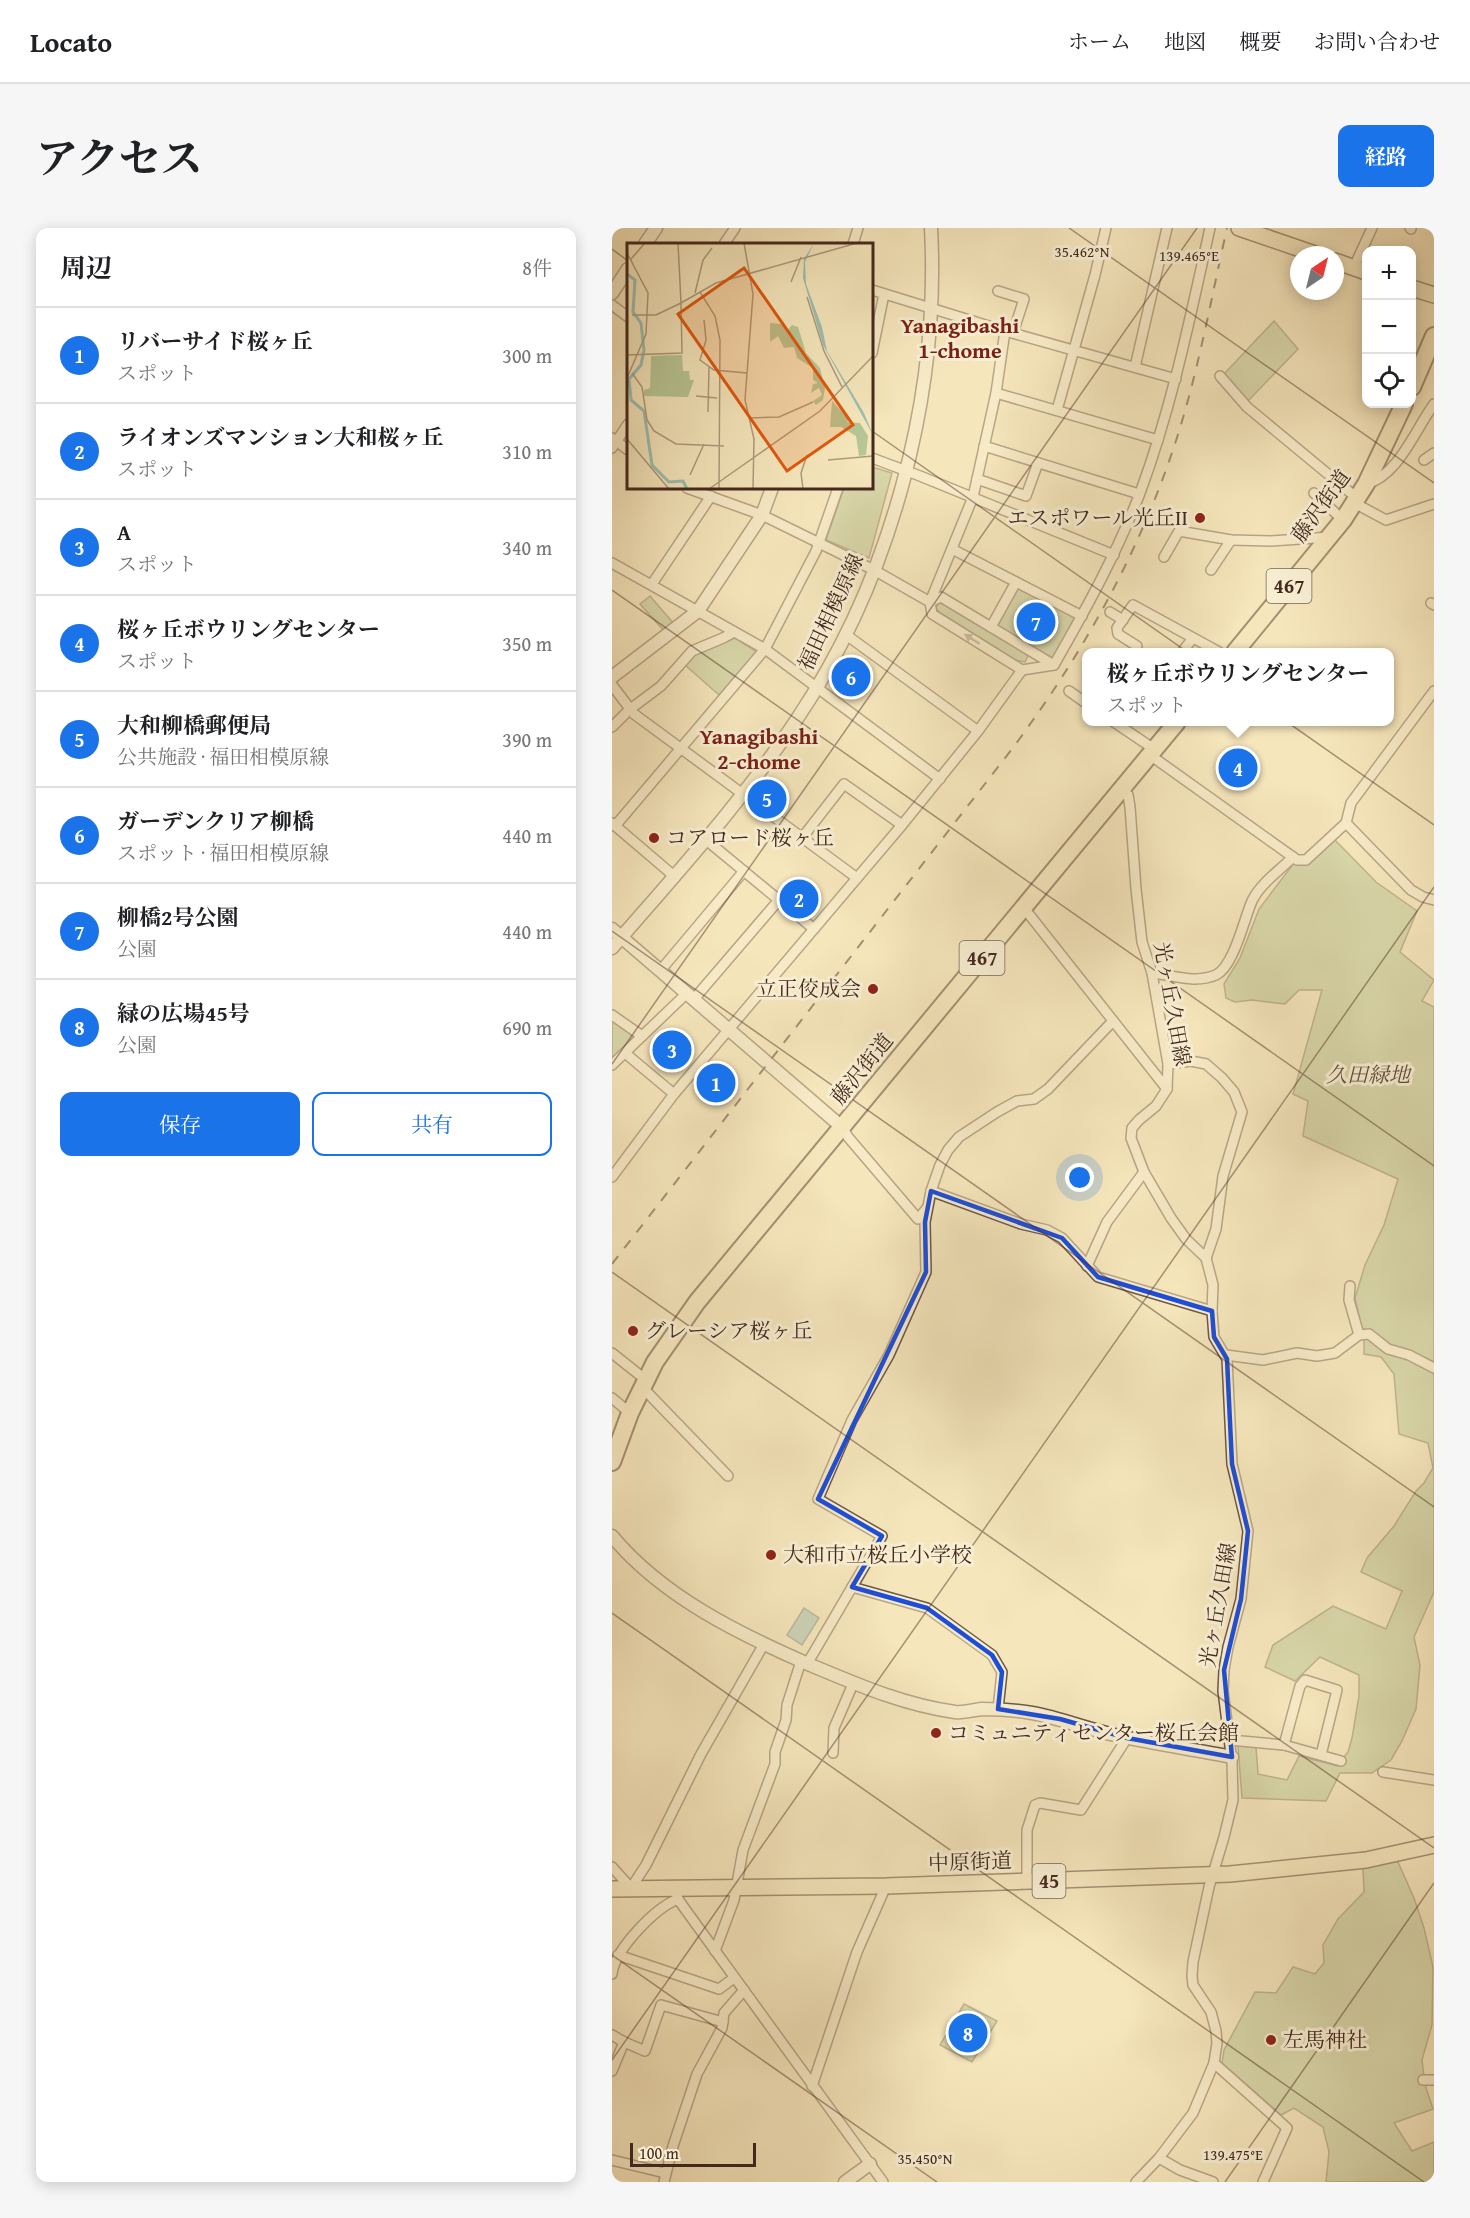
<!DOCTYPE html>
<html lang="ja">
<meta charset="utf-8">
<style>
:root{--surface:#fff;--page:#f6f6f6;--text:#202124;--muted:#757577;--line:#e0e0e0;--accent:#1a73e8}
body{margin:0;font-family:"Gentium Book Plus","Noto Serif JP",serif;background:var(--page);color:var(--text)}
.controls{position:absolute;right:18px;top:18px;display:grid;overflow:hidden;border-radius:12px;box-shadow:0 3px 15px #0003}
.controls button{width:54px;height:54px;display:grid;place-items:center;padding:0;border:0;border-bottom:2px solid var(--line);background:var(--surface);color:var(--text);font:30px sans-serif}
.compass{position:absolute;left:678px;top:18px;width:54px;height:54px;border-radius:50%;background:var(--surface);box-shadow:0 3px 15px #0003;rotate:35deg}
.scale{position:absolute;left:18px;bottom:15px;width:126px;box-sizing:border-box;padding-left:6px;border:3px solid #44291f;border-top:0;font-size:16px;line-height:21px;white-space:nowrap;color:#44291f;-webkit-text-stroke:4px #f8efd3;paint-order:stroke}
.you{position:absolute;left:468px;top:950px;width:21px;height:21px;margin:-15px;border:4px solid #fff;border-radius:50%;background:#1a73e8;box-shadow:0 0 0 9px #1a73e833}
.badge{display:grid;place-items:center;width:39px;height:39px;border-radius:50%;background:var(--accent);color:#fff;font-size:20px;font-weight:700}
.pin{position:absolute;translate:-50% -50%;border:3px solid #fff;box-shadow:0 2px 6px #0006}
.popup{position:absolute;left:470px;top:420px;width:312px;height:78px;box-sizing:border-box;display:grid;place-content:center;border-radius:12px;background:var(--surface);filter:drop-shadow(0 2px 4px #0005);font-size:20px;white-space:nowrap;color:var(--muted)}
.popup b{font-size:22px;color:var(--text)}
.popup::after{content:'';position:absolute;left:50%;top:100%;margin-left:-12px;border:12px solid transparent;border-top-color:var(--surface)}
.list{margin:0;padding:0;list-style:none}
h2{display:flex;justify-content:space-between;align-items:center;height:78px;margin:0;padding:0 24px;font-size:26px}
h2 small{font-size:20px;font-weight:400;color:var(--muted)}
.list li{display:grid;grid-template-columns:39px 1fr auto;gap:18px;align-items:center;box-sizing:border-box;height:96px;padding:0 24px;border-top:2px solid var(--line)}
.list b{display:block;font-size:22px;white-space:nowrap}
.list p{margin:0;font-size:20px;white-space:nowrap;color:var(--muted)}
.list em{font-size:20px;font-style:normal;color:var(--muted)}
.actions{display:flex;gap:12px;padding:18px 24px}
.actions a{flex:1;padding:14px 0;border:2px solid var(--accent);border-radius:12px;text-align:center;font-size:21px;color:var(--accent)}
.actions .main{background:var(--accent);color:#fff}
.icon{flex:none;width:33px;height:33px;fill:none;stroke:currentColor;stroke-width:2;stroke-linecap:round;stroke-linejoin:round}
.map{position:relative;flex:none;width:822px;height:1954px;overflow:hidden;border-radius:12px}
header{display:flex;align-items:center;gap:36px;box-sizing:border-box;height:84px;padding:0 30px;background:var(--surface);border-bottom:2px solid var(--line)}
header strong{font-size:28px}
nav{display:flex;gap:33px;margin-inline-start:auto;font-size:21px}
.intro{display:flex;align-items:center;justify-content:space-between;box-sizing:border-box;height:144px;padding:0 36px}
h1{margin:0;font-size:42px}
.button{padding:15px 27px;border-radius:12px;background:var(--accent);color:#fff;font-size:21px;font-weight:700}
main{display:flex;gap:36px;padding:0 36px}
aside{flex:1;background:var(--surface);border-radius:12px;box-shadow:0 3px 15px #0003}
.map>svg:first-child{display:block}
.green{fill:#b7c694;stroke:#7e785a;stroke-width:1.5}
.water{fill:#9cbfb3;stroke:#798378;stroke-width:1.5}
.lines{fill:none;stroke-linecap:round;stroke-linejoin:round}
.minor-casing{stroke:#705846;stroke-width:12}
.tertiary-casing{stroke:#705846;stroke-width:15}
.primary-casing{stroke:#44291f;stroke-width:18}
.trunk-casing{stroke:#44291f;stroke-width:20}
.minor{stroke:#f8efd3;stroke-width:9}
.tertiary{stroke:#f8efd3;stroke-width:12}
.primary{stroke:#f5e6bc;stroke-width:15}
.trunk{stroke:#f5e6bc;stroke-width:16}
.rail{stroke:#44291f;stroke-width:2;stroke-dasharray:10 10;stroke-linecap:butt}
.oneway{fill:#9e8c79}
.marked{fill:none;stroke:#1d4ed8;stroke-width:4.5;stroke-linejoin:round}
.ticks{fill:none;stroke:#44291f;stroke-width:1.5;stroke-opacity:0.45}
.poi-dot{fill:#8f2418;stroke:#f8efd3;stroke-width:2}
.labels{text-anchor:middle;stroke-width:6;stroke-linejoin:round;paint-order:stroke}
.shield{fill:#f8efd3;stroke:#7a6455;stroke-width:1.5}
.shield-label{font-size:20px;font-weight:bold;fill:#44291f}
.street-label{font-size:21px;fill:#44291f;stroke:#f8efd3}
.poi-label{font-size:21px;fill:#44291f;stroke:#f8efd3;text-anchor:start}
.park-label{font-size:21px;font-style:italic;fill:#61503c;stroke:#f8efd3}
.neighbourhood-label{font-size:22px;font-weight:bold;fill:#7a1f14;stroke:#f8efd3}
.inset-river{fill:none;stroke:#9cbfb3;stroke-width:3}
.inset-road{fill:none;stroke:#ae9a7d;stroke-width:1.5}
.view{fill:#e0570d;fill-opacity:0.15;stroke:#e0570d;stroke-width:3}
.inset-edge{fill:none;stroke:#44291f;stroke-width:3}
.ticks-label{font-size:15px;text-anchor:middle;fill:#44291f;stroke:#f8efd3;stroke-width:6;stroke-linejoin:round;paint-order:stroke}
</style>
<header>
<strong>Locato</strong>
<nav><a>ホーム</a><a>地図</a><a>概要</a><a>お問い合わせ</a></nav>
</header>
<div class="intro"><h1>アクセス</h1><a class="button">経路</a></div>
<main>
<aside>
<h2>周辺<small>8件</small></h2>
<ul class="list">
<li><span class="badge">1</span><div><b>リバーサイド桜ヶ丘</b><p>スポット</p></div><em>300 m</em></li>
<li><span class="badge">2</span><div><b>ライオンズマンション大和桜ヶ丘</b><p>スポット</p></div><em>310 m</em></li>
<li><span class="badge">3</span><div><b>A</b><p>スポット</p></div><em>340 m</em></li>
<li><span class="badge">4</span><div><b>桜ヶ丘ボウリングセンター</b><p>スポット</p></div><em>350 m</em></li>
<li><span class="badge">5</span><div><b>大和柳橋郵便局</b><p>公共施設 · 福田相模原線</p></div><em>390 m</em></li>
<li><span class="badge">6</span><div><b>ガーデンクリア柳橋</b><p>スポット · 福田相模原線</p></div><em>440 m</em></li>
<li><span class="badge">7</span><div><b>柳橋2号公園</b><p>公園</p></div><em>440 m</em></li>
<li><span class="badge">8</span><div><b>緑の広場45号</b><p>公園</p></div><em>690 m</em></li>
</ul>
<div class="actions"><a class="main">保存</a><a>共有</a></div>
</aside>
<div class="map">
<svg width="822" height="1954" viewBox="0 0 822 1954">
<rect width="100%" height="100%" fill="#f5e6bc"/>
<filter id="stains"><feTurbulence type="fractalNoise" baseFrequency=".00333" numOctaves="4"/><feColorMatrix values="0 0 0 0 .2 0 0 0 0 .09 0 0 0 0 .02 0 0 0 .5 -.17"/></filter>
<radialGradient id="worn" r=".72"><stop offset=".6" stop-color="#630" stop-opacity="0"/><stop offset="1" stop-color="#630" stop-opacity=".3"/></radialGradient>
<g class="green">
<path d="M662,93L686,121L635,174L612,149V146Z"/>
<path d="M260,239L280,245L257,330L214,312L232,260H260Z"/>
<path d="M404,354L470,388L442,437L379,399Z"/>
<path d="M38,368L62,396L53,404L28,376Z"/>
<path d="M327,374H332L414,424L416,428L413,434L403,432L327,384L324,380Z"/>
<path d="M123,410L145,424L107,467L73,437L83,426Z"/>
<path d="M723,612L764,654L805,683L788,724L822,752L810,773L822,779V1364L802,1409L808,1437L804,1481L790,1513L779,1532L760,1545H728L714,1573L630,1570L626,1518L644,1519L646,1546L675,1552L687,1528L725,1538L736,1524L740,1510L747,1468V1447L708,1429L683,1453L653,1439L661,1417L721,1378L774,1401L790,1363L749,1344L755,1330L782,1298L804,1263L812,1255L821,1240L816,1215L787,1206L782,1146L769,1129L752,1126V1110L743,1070L753,1037L772,997L786,951L691,908L696,873L681,866L710,762H687L673,776L640,772L623,774L614,770L612,756L628,730L647,681L682,635L697,636Z"/>
<path d="M1,792L23,808L0,832V794Z"/>
<path d="M785,1632L802,1670L812,1700L821,1739L820,1797L810,1832L813,1857L821,1881L782,1895L800,1923L822,1914V1954H714L717,1924L711,1899L682,1880L669,1887L610,1835L612,1822L643,1764L664,1765L681,1739L703,1746L712,1735L711,1717L726,1691L752,1664L751,1640Z"/>
<path d="M352,1776L385,1793L360,1834L328,1817Z"/>
</g>
<path class="water" d="M192,1380L207,1390L190,1417L175,1407Z"/>
<g class="lines">
<g class="minor-casing">
<g id="minor">
<path d="M798,0L799,1"/>
<path d="M112,16L123,0"/>
<path d="M241,16L246,0"/>
<path d="M742,39L760,0"/>
<path d="M260,62L393,103L564,151"/>
<path d="M386,63L412,71L401,105"/>
<path d="M0,77L16,89"/>
<path d="M260,125L272,66"/>
<path d="M523,139L555,0"/>
<path d="M608,148L635,179L740,266L748,278L774,292L822,276"/>
<path d="M384,165L546,212"/>
<path d="M445,182L483,47L494,0"/>
<path d="M0,210L16,222"/>
<path d="M372,218L527,266"/>
<path d="M0,220L16,196"/>
<path d="M260,230L308,248L502,327"/>
<path d="M812,232L822,225"/>
<path d="M365,251L414,268L426,235"/>
<path d="M754,256C786,248 803,202 822,176"/>
<path d="M75,260L150,287L262,342L318,374L361,269L384,165L393,103"/>
<path d="M702,265L731,292"/>
<path d="M340,321L470,388"/>
<path d="M552,329L567,303L619,312L659,313L718,309"/>
<path d="M0,335L153,421L328,551"/>
<path d="M599,342L619,312"/>
<path d="M40,356L99,268"/>
<path d="M819,375L822,377"/>
<path d="M498,384L511,392"/>
<path d="M379,399L404,354"/>
<path d="M233,406L366,503"/>
<path d="M525,418L506,406L505,400L521,377L607,424"/>
<path d="M570,424L581,410"/>
<path d="M410,442L320,386L318,374L329,369L442,437"/>
<path d="M0,457L22,486L245,650"/>
<path d="M457,463L474,475"/>
<path d="M502,494L542,521"/>
<path d="M0,499L17,482L49,458L80,423L111,410L122,404"/>
<path d="M538,527L685,632H694L734,595L739,575L822,463"/>
<path d="M510,561L516,567L518,579L524,661L530,714L540,745L556,836L555,861L544,878L527,892L520,900L519,910L532,944L559,990L574,1011L594,1030L601,1057L600,1083L602,1109L615,1131L620,1236L636,1303L629,1371L616,1419L612,1442L611,1463L620,1534L621,1572L612,1609L597,1659L581,1734L580,1748L581,1757L599,1784L604,1803L605,1815L602,1835L581,1885L547,1930L524,1954"/>
<path d="M0,595L62,648"/>
<path d="M734,595L799,662L811,669L822,672"/>
<path d="M3,598L153,421L204,323L226,260"/>
<path d="M190,610L232,556L290,597"/>
<path d="M93,611L202,701"/>
<path d="M412,680L555,861"/>
<path d="M48,743L132,643"/>
<path d="M540,745C562,747 582,756 604,747C622,738 632,691 640,673C648,656 668,642 681,629"/>
<path d="M82,771L166,673"/>
<path d="M0,787L30,808"/>
<path d="M13,825L62,866"/>
<path d="M556,836L579,833L594,836L610,850L622,864L630,884L611,948L604,1001L594,1030"/>
<path d="M0,837L75,765"/>
<path d="M231,900L236,909L306,991L315,980"/>
<path d="M0,949L62,866L290,597L366,503L410,442L442,437C474,381 505,325 528,265C560,179 578,90 598,0"/>
<path d="M319,963L409,996L435,1002L450,1010L486,1049L600,1083"/>
<path d="M475,1038L495,994L532,944"/>
<path d="M738,1058L737,1072L747,1107"/>
<path d="M0,1125L34,1152"/>
<path d="M614,1127L651,1132L685,1125L705,1128L723,1125L747,1107L757,1106L776,1121L797,1127L822,1140"/>
<path d="M30,1159L116,1248"/>
<path d="M0,1170L18,1185"/>
<path d="M240,1359L315,1380L380,1427L390,1444L386,1481"/>
<path d="M195,1436L270,1308L206,1271L240,1192L277,1127L314,1044L313,994L319,963L328,937L336,922L347,909L385,884L405,873L422,871L436,861L501,793"/>
<path d="M618,1512L672,1517L729,1533"/>
<path d="M672,1517L688,1458L693,1452L725,1462L709,1527"/>
<path d="M221,1525L222,1500L241,1456"/>
<path d="M771,1544L822,1552"/>
<path d="M0,1639L19,1660L34,1637L89,1526L152,1416"/>
<path d="M415,1654V1602L423,1577L428,1575L469,1582L515,1510"/>
<path d="M63,1660L66,1671L73,1681L271,1954"/>
<path d="M103,1723L122,1672L131,1622L163,1536V1524L174,1492L175,1477L189,1433"/>
<path d="M6,1727L107,1761L122,1750"/>
<path d="M0,1746C3,1721 43,1680 66,1671"/>
<path d="M0,1807L12,1814L0,1843"/>
<path d="M12,1814L33,1823L49,1777L111,1794"/>
<path d="M602,1835L675,1900L651,1954"/>
<path d="M811,1852H822"/>
<path d="M200,1858L245,1724L274,1658"/>
<path d="M547,1930L568,1942L601,1954"/>
<path d="M0,1932L53,1945"/>
<path d="M52,1954L61,1918L85,1846L110,1800L112,1785L132,1762"/>
</g>
</g>
<g class="tertiary-casing">
<g id="tertiary">
<path d="M33,16L44,0"/>
<path d="M0,65L16,41"/>
<path d="M0,449L86,383L150,287L160,260"/>
<path d="M0,701L231,900"/>
<path d="M0,720C64,646 131,573 185,491C279,351 328,168 319,0"/>
<path d="M0,1308C50,1368 125,1405 196,1436C244,1456 291,1477 343,1484C352,1485 361,1482 370,1481C386,1481 403,1482 420,1485C448,1490 475,1501 503,1507C542,1516 581,1521 620,1529"/>
<path d="M233,1954L258,1936"/>
</g>
</g>
<g class="primary-casing">
<g id="primary">
<path d="M627,0L706,27"/>
<path d="M723,33L754,44"/>
<path d="M800,60L822,67"/>
<path d="M0,1661L274,1658L618,1646L754,1632L822,1617"/>
</g>
</g>
<g class="trunk-casing">
<g id="trunk">
<path d="M800,159L822,108"/>
<path d="M623,424L731,292L754,256L792,176"/>
<path d="M0,1234L18,1185L43,1134L85,1074L565,494"/>
</g>
</g>
<use href="#minor" class="minor"/>
<use href="#tertiary" class="tertiary"/>
<use href="#primary" class="primary"/>
<use href="#trunk" class="trunk"/>
<path class="rail" d="M0,1036L400,521C473,423 532,317 568,200C588,134 600,67 615,0"/>
</g>
<defs><path id="oneway-solid" d="M-6-.8H1V-3.2L6.5 0L1 3.2V.8H-6Z" transform="scale(1.5)"/></defs>
<use class="oneway" href="#oneway-solid" transform="translate(360 411) rotate(-148)"/>
<path d="M0 0H822V1954H0ZM319,963L450,1010L486,1049L600,1083L602,1109L615,1131L620,1236L636,1303L629,1371L612,1442L620,1529L515,1510L448,1491L386,1481L390,1444L380,1427L315,1380L240,1359L270,1308L206,1271L314,1044L313,994Z" fill="#f5e6bc" fill-opacity=".55" fill-rule="evenodd"/>
<path class="marked" d="M319,963L450,1010L486,1049L600,1083L602,1109L615,1131L620,1236L636,1303L629,1371L612,1442L620,1529L515,1510L448,1491L386,1481L390,1444L380,1427L315,1380L240,1359L270,1308L206,1271L314,1044L313,994Z"/>
<path class="ticks" d="M457,0L822,255M0,21L16,33M260,203L822,597M0,362L822,938M0,703L822,1279M0,836L585,0M0,1044L822,1620M0,1385L812,1954M0,1727L325,1954M0,1832L822,659M613,1954L822,1655"/>
<g class="poi-dot">
<circle cx="588" cy="290" r="6"/>
<circle cx="42" cy="610" r="6"/>
<circle cx="261" cy="761" r="6"/>
<circle cx="21" cy="1103" r="6"/>
<circle cx="159" cy="1327" r="6"/>
<circle cx="324" cy="1505" r="6"/>
<circle cx="659" cy="1812" r="6"/>
</g>
<g class="labels">
<g class="shield">
<rect x="654.5" y="341" width="45" height="34" rx="4.5"/>
<rect x="347.5" y="713" width="45" height="34" rx="4.5"/>
<rect x="420.5" y="1636" width="33" height="34" rx="4.5"/>
</g>
<g class="shield-label">
<text x="677" y="365">467</text>
<text x="370" y="737">467</text>
<text x="437" y="1660">45</text>
</g>
<g class="street-label">
<text transform="translate(709 278) rotate(-54)" y="7">藤沢街道</text>
<text transform="translate(219 384) rotate(-65)" y="7">福田相模原線</text>
<text transform="translate(560 776) rotate(80)" y="7">光ヶ丘久田線</text>
<text transform="translate(250 841) rotate(-51)" y="7">藤沢街道</text>
<text transform="translate(606 1377) rotate(-80)" y="7">光ヶ丘久田線</text>
<text transform="translate(358 1634) rotate(-2)" y="7">中原街道</text>
</g>
<g class="poi-label">
<text x="576" y="297" text-anchor="end">エスポワール光丘Ⅱ</text>
<text x="54" y="617">コアロード桜ヶ丘</text>
<text x="249" y="768" text-anchor="end">立正佼成会</text>
<text x="33" y="1110">グレーシア桜ヶ丘</text>
<text x="171" y="1334">大和市立桜丘小学校</text>
<text x="336" y="1512">コミュニティセンター桜丘会館</text>
<text x="671" y="1819">左馬神社</text>
</g>
<g class="park-label">
<text x="756" y="854">久田緑地</text>
</g>
<g class="neighbourhood-label">
<text x="348" y="105">Yanagibashi<tspan x="348" dy="25">1-chome</tspan></text>
<text x="147" y="516">Yanagibashi<tspan x="147" dy="25">2-chome</tspan></text>
</g>
</g>
<g transform="translate(15 15)">
<rect width="246" height="246" fill="#f5e6bc"/>
<path d="M143,80L154,81L160,88L165,82L171,84L179,110L193,125L198,145L196,157L189,162L186,158L195,152L192,145L184,150L186,141L191,140L186,137V125L170,115L167,104L157,105L151,93L143,99ZM55,112L56,128H62L63,137H67L61,154L17,153V147L23,145L24,113ZM205,158L222,176L220,179L233,180L241,193L239,212L232,213L229,193L214,184H203Z" fill="#b7c694"/>
<path d="M187,0L178,19L179,41L195,84L200,108L237,170L246,192L196,102L176,35L177,16Z" fill="#9cbfb3"/>
<path class="inset-river" d="M0,31L8,37L6,69L14,80L17,107L14,122L2,136L4,157L17,168L25,222L42,239L56,238L60,246"/>
<path class="inset-road" d="M51,0L54,60L89,40L230,0M117,0L126,51L118,157L127,196L126,246M0,10L21,50L19,91L0,135M4,16L18,0M164,39L174,14M73,49L88,73L93,97L92,246M68,50L76,17L85,5M180,54L197,108L215,144M77,77L79,97L73,117L87,127L120,130M0,112L55,110L54,60L29,72H5M5,130L15,144L20,177L27,188L49,201L97,203M69,153L90,155M81,169L82,124M122,175L152,174L186,159M0,196L42,246M201,217L246,213M63,232L77,201M82,246L193,168L246,113M176,246L174,230L180,212"/>
<path class="view" d="M117,25L226,182L160,228L51,71Z"/>
<rect width="246" height="246" class="inset-edge"/>
</g>
<g class="ticks-label">
<text x="470" y="29">35.462°N</text>
<text x="577" y="33">139.465°E</text>
<text x="621" y="1932">139.475°E</text>
<text x="313" y="1936">35.450°N</text>
</g>
<rect width="100%" height="100%" filter="url(#stains)"/>
<rect width="100%" height="100%" fill="url(#worn)"/>
</svg>
<div class="controls">
<button>+</button>
<button>−</button>
<button><svg class="icon" aria-label="locate" viewBox="0 0 24 24"><circle cx="12" cy="12" r="6"/><path d="M12 2v4M12 18v4M2 12h4M18 12h4"/></svg></button>
</div>
<svg class="compass" viewBox="-18 -18 36 36"><path d="M0-13l5 13h-10z" fill="#e53935"/><path d="M0 13l5-13h-10z" fill="#757577"/></svg>
<div class="scale">100 m</div>
<div class="you"></div>
<div class="pin badge" style="left:104px;top:855px">1</div>
<div class="pin badge" style="left:187px;top:671px">2</div>
<div class="pin badge" style="left:60px;top:822px">3</div>
<div class="pin badge" style="left:626px;top:540px">4</div>
<div class="popup"><b>桜ヶ丘ボウリングセンター</b>スポット</div>
<div class="pin badge" style="left:155px;top:571px">5</div>
<div class="pin badge" style="left:239px;top:449px">6</div>
<div class="pin badge" style="left:424px;top:394px">7</div>
<div class="pin badge" style="left:356px;top:1805px">8</div>
</div>
</main>
